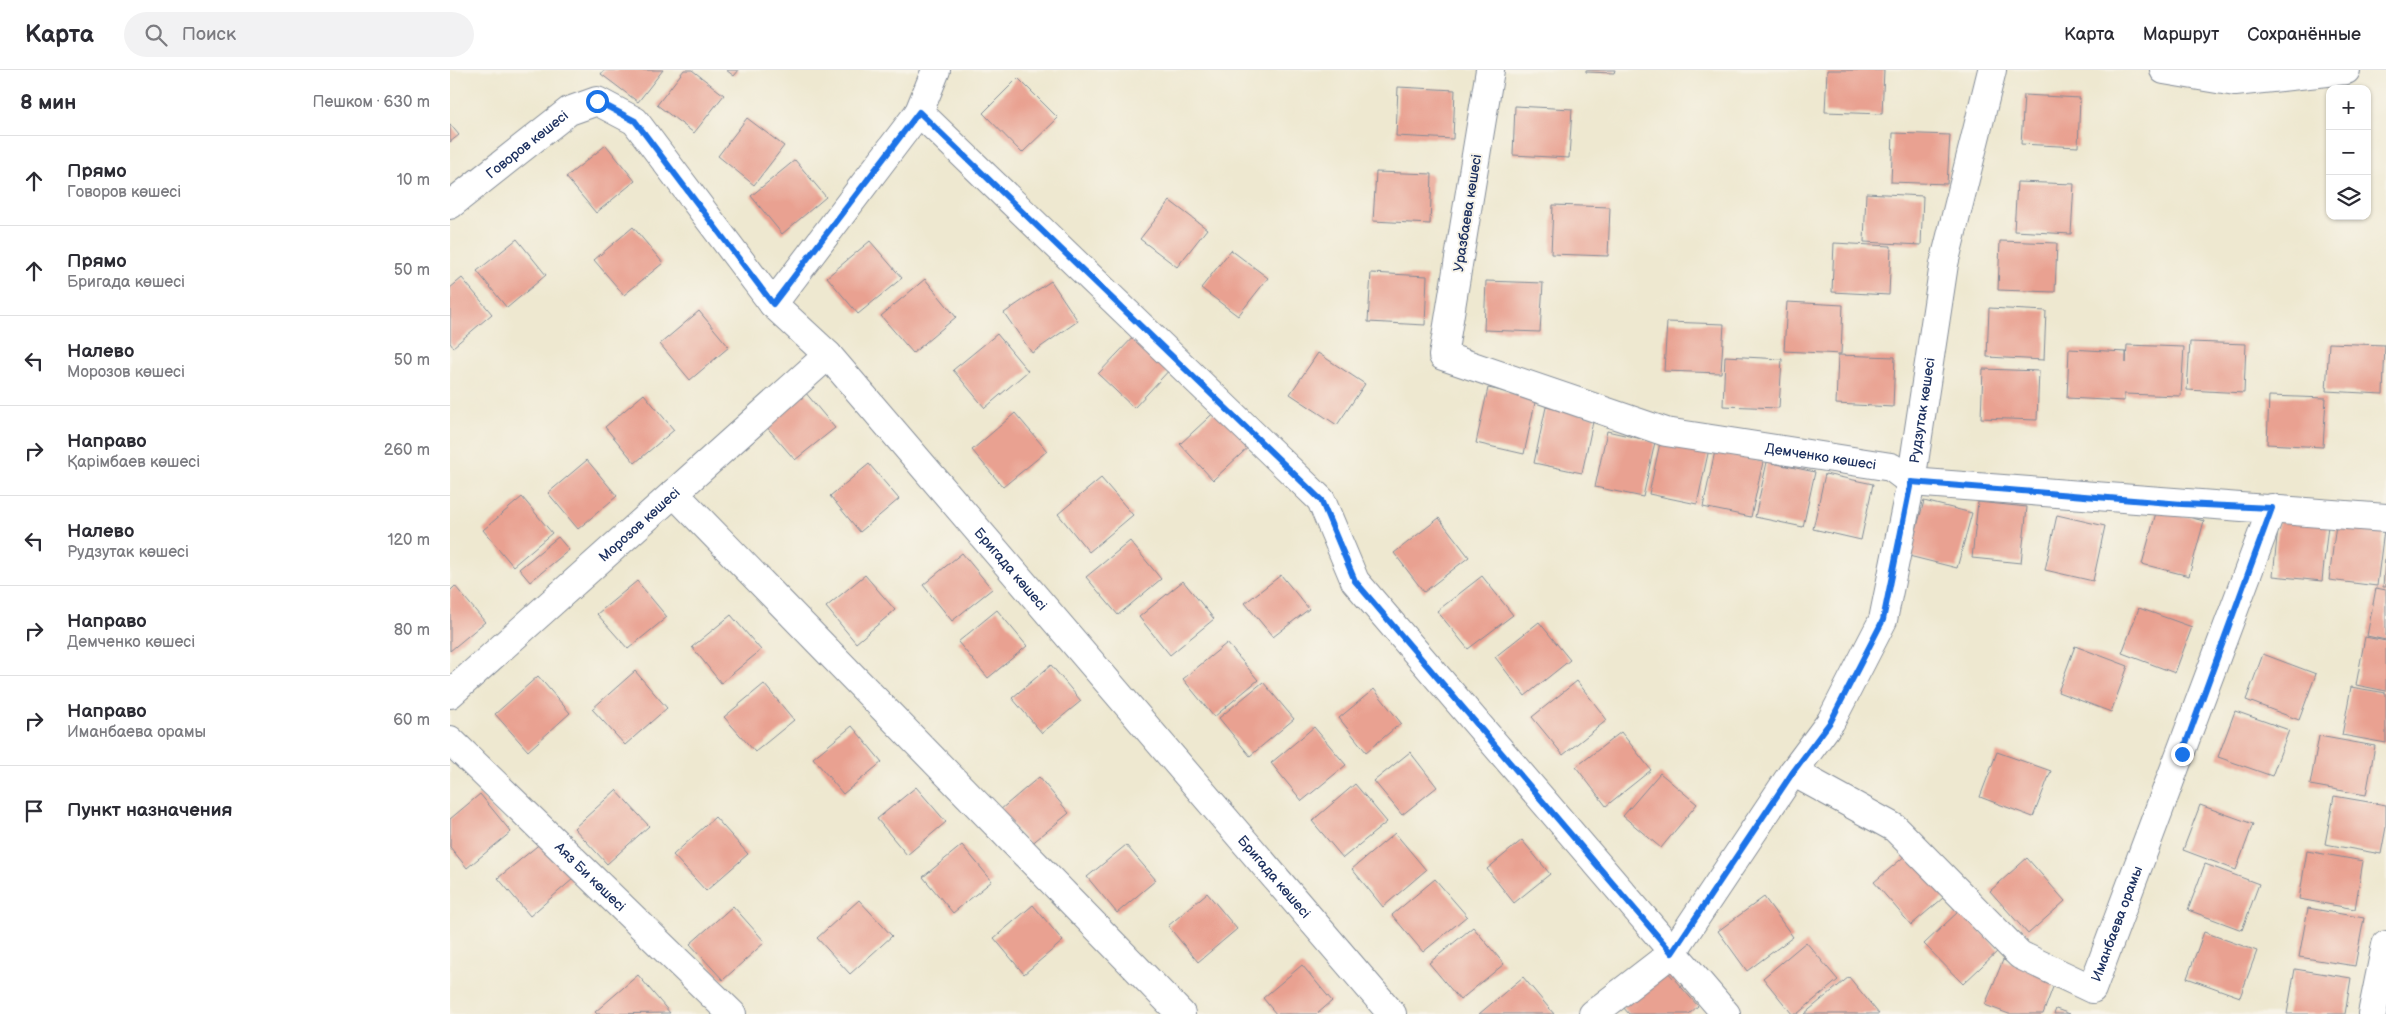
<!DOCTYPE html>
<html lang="ru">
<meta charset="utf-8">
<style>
:root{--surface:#fff;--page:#f2f2f3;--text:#2b2b33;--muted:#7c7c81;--line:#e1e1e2}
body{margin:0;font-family:"Balsamiq Sans",sans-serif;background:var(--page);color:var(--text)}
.controls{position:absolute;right:15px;top:15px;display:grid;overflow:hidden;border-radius:10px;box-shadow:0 1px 4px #0004}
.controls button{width:45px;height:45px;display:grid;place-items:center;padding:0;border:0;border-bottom:1px solid var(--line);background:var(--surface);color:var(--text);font:25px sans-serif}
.stop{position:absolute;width:15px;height:15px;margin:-11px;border:4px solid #1a73e8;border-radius:50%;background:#fff}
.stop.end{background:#1a73e8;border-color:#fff;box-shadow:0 1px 5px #0008}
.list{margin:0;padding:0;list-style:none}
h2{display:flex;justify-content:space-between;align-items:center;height:65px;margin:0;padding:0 20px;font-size:21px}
h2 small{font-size:16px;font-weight:400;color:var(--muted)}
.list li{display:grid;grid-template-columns:32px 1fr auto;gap:15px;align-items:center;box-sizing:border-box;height:90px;padding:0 20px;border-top:1px solid var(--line)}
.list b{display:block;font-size:19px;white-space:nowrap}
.list p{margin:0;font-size:16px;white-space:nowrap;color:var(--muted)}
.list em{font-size:16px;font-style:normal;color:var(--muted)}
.icon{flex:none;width:28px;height:28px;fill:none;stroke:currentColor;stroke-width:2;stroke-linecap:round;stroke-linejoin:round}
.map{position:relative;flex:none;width:1936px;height:944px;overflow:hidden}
header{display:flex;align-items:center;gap:30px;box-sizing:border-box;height:70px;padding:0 25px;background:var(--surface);border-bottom:1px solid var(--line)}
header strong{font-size:24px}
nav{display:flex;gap:28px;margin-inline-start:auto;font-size:18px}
.search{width:350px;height:45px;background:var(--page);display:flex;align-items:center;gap:12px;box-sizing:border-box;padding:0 18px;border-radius:28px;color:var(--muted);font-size:19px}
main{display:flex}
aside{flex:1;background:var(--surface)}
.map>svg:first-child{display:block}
.building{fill:#e9a191}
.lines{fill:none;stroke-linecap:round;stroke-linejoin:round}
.minor-casing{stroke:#848c97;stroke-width:30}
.minor{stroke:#fff;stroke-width:28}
.route{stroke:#1a73e8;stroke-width:6}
.labels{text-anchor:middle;stroke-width:4;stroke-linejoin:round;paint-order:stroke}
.street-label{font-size:14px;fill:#1b2f5e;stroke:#f7f3e8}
</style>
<header>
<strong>Карта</strong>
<div class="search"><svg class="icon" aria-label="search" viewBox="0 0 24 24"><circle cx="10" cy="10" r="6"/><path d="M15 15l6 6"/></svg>Поиск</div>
<nav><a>Карта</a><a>Маршрут</a><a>Сохранённые</a></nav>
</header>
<main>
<aside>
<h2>8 мин<small>Пешком · 630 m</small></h2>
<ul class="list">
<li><svg class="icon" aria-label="ahead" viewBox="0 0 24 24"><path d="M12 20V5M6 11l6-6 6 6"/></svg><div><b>Прямо</b><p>Говоров көшесі</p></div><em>10 m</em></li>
<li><svg class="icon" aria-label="ahead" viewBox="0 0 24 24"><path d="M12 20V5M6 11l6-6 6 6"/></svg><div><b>Прямо</b><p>Бригада көшесі</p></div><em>50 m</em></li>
<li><svg class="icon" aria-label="left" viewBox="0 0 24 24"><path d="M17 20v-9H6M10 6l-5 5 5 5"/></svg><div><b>Налево</b><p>Морозов көшесі</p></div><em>50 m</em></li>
<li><svg class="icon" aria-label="right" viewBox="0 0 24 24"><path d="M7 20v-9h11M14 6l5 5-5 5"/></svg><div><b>Направо</b><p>Қарімбаев көшесі</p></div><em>260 m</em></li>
<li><svg class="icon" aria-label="left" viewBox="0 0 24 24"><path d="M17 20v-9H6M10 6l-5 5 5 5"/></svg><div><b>Налево</b><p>Рудзутак көшесі</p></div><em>120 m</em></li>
<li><svg class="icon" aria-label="right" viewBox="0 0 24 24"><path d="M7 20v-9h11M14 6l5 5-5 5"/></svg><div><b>Направо</b><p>Демченко көшесі</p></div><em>80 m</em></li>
<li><svg class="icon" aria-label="right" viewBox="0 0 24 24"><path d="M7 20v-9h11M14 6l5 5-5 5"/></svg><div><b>Направо</b><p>Иманбаева орамы</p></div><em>60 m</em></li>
<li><svg class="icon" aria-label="arrive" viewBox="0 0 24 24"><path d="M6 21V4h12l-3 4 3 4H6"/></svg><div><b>Пункт назначения</b></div></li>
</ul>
</aside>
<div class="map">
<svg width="1936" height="944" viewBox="0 0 1936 944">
<rect width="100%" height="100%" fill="#f7f3e8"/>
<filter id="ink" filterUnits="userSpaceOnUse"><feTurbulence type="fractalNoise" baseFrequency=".02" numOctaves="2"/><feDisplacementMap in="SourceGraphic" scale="10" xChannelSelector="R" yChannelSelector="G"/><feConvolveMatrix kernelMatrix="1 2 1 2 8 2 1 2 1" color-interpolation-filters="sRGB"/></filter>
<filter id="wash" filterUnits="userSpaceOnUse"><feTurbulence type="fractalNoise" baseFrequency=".0096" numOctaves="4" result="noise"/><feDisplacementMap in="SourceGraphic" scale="20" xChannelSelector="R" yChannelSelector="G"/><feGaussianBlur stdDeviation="1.12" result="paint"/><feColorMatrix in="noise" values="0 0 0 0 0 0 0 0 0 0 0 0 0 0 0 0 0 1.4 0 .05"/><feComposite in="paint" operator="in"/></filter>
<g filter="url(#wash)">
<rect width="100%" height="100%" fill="#eee8d0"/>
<g id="blocks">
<g class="building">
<path d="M154,0H213L188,32L151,4Z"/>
<path d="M234,0H242L274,25L244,63L207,35Z"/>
<path d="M276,0H289L284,6Z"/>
<path d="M1136,0H1165L1164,3L1136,2Z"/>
<path d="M1377,0H1434L1432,44L1375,42Z"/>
<path d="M568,8L608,48L572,83L533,43Z"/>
<path d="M948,17L1005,20L1003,69L946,66Z"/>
<path d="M1574,25L1630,28L1628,77L1571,74Z"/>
<path d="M1065,36L1122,39L1119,88L1063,85Z"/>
<path d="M297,48L334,76L304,115L268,86Z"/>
<path d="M0,54L9,65L0,72Z"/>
<path d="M1443,63L1500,65L1497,114L1441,112Z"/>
<path d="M156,75L185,111L146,143L116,107Z"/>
<path d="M345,90L376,127L332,164L301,126Z"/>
<path d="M926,102L982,104L980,154L923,151Z"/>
<path d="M1567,112L1624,114L1621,164L1564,161Z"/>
<path d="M1416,123L1473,126L1471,175L1414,172Z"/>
<path d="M720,131L757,159L727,197L690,169Z"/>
<path d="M1103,135L1160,137L1158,186L1101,184Z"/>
<path d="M183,157L213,193L174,225L144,190Z"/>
<path d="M67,169L96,205L57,238L27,201Z"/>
<path d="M420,171L452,208L408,244L377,207Z"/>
<path d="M1550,171L1607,173L1605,222L1548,220Z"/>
<path d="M1384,173L1441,176L1439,225L1382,222Z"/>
<path d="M781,180L818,208L788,246L751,218Z"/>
<path d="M921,203L977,206L975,255L918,252Z"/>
<path d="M12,208L42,244L3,277L0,273V218Z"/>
<path d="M475,209L506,247L463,283L431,246Z"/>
<path d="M601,211L628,251L582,283L554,243Z"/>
<path d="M1036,211L1093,213L1090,262L1034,260Z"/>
<path d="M1337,232L1393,235L1391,284L1334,281Z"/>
<path d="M1539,238L1596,241L1594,290L1537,287Z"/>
<path d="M249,241L279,277L240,310L210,274Z"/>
<path d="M1217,252L1274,254L1271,303L1214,301Z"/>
<path d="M687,263L723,296L684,338L648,304Z"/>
<path d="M547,264L578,301L535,338L503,300Z"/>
<path d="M1740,272L1796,274L1794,323L1737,320Z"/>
<path d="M1879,273L1935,275L1933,324L1876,321Z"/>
<path d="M1677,275L1734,277L1731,326L1674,324V331L1617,328L1619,279L1676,282V293Z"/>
<path d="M868,283L915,314L887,355L840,324Z"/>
<path d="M1388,285L1445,287L1443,337L1386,334Z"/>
<path d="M1275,286L1332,289L1329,338L1273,336Z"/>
<path d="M1533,299L1589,301L1587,350L1531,348Z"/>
<path d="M1038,318L1086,328L1074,384L1026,373Z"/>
<path d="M355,322L385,358L345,390L315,355Z"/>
<path d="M194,324L224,360L185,393L155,357Z"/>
<path d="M1819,326L1876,328L1873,377L1817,374Z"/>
<path d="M771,336L804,372L763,410L730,374Z"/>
<path d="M1096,337L1144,347L1132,403L1084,393Z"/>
<path d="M565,343L597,381L553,417L522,380Z"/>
<path d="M1157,361L1205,372L1193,427L1145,417Z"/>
<path d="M1211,368L1259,379L1247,434L1199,424Z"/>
<path d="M1265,381L1313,392L1301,447L1253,437Z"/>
<path d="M137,390L167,426L128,459L98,423Z"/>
<path d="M1317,392L1365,402L1353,457L1305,447Z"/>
<path d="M419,394L449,429L410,462L380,426Z"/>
<path d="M1375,404L1423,414L1411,470L1363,459Z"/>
<path d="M651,408L683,445L639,482L608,444Z"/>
<path d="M72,427L102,463L63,496L33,460Z"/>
<path d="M1474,431L1522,443L1507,498L1459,486Z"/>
<path d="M1528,432L1577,437L1571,493L1522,488Z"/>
<path d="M1707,439L1754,451L1739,506L1692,494Z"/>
<path d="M1607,445L1655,456L1643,511L1595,500Z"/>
<path d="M989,448L1019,487L974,522L944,483Z"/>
<path d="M1829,449L1878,455L1872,511L1823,506Z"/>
<path d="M1886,454L1934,460L1927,516L1879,510Z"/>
<path d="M108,467L119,480L80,512L69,499Z"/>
<path d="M680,471L711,509L668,545L636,507Z"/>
<path d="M512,483L542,519L502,551L473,515Z"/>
<path d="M1935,489H1936V517H1933Z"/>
<path d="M415,505L445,540L406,573L376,537Z"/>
<path d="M831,505L859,539L823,567L795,533Z"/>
<path d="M1032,506L1063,545L1018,579L987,541Z"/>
<path d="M187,511L217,547L178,579L147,544Z"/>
<path d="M733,511L764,549L720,585L689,547Z"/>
<path d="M5,516L35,552L0,581V521Z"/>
<path d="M1926,518L1936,520V570L1917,566Z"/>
<path d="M1689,538L1742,557L1725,603L1672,583Z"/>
<path d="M547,540L577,576L538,608L508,572Z"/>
<path d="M281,545L311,580L271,613L242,577Z"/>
<path d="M1089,552L1120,590L1075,626L1045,587Z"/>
<path d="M1915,567L1936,571V621L1906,615Z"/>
<path d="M777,573L808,610L764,647L733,609Z"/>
<path d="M1625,576L1678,596L1661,642L1608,622Z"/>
<path d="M1813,584L1866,604L1849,650L1796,630Z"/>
<path d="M601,595L631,631L592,663L562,628Z"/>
<path d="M185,601L217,638L175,675L142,639Z"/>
<path d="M88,606L120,643L78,681L45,644Z"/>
<path d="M1127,611L1157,650L1113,685L1082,647Z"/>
<path d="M813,612L844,649L800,686L769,648Z"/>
<path d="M314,614L344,650L305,682L274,647Z"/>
<path d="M1901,617L1936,623V673L1892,665Z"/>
<path d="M924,619L951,653L916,682L889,648Z"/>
<path d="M1785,641L1839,660L1822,706L1768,687Z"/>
<path d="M402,656L432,692L393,724L363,688Z"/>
<path d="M864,657L896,695L852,731L821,693Z"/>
<path d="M1171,662L1201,700L1156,736L1126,697Z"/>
<path d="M1869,666L1925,676L1916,725L1860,715Z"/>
<path d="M960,682L987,717L952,745L924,711Z"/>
<path d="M1547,682L1601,701L1583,747L1530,727Z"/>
<path d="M1210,703L1247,734L1211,778L1173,746Z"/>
<path d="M589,707L619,743L580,775L550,740Z"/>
<path d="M905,714L937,752L893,788L862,751Z"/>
<path d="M466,717L496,752L457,785L427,749Z"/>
<path d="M166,720L199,756L157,794L124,758Z"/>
<path d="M30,724L61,762L17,798L0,777V749Z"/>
<path d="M1884,726L1936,735V757L1931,784L1875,774Z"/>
<path d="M1750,735L1803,754L1786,800L1733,780Z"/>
<path d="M265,747L298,784L256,821L223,785Z"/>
<path d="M945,763L976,800L933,837L902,799Z"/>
<path d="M1072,770L1100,804L1064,833L1037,799Z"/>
<path d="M92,772L123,809L80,846L48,808Z"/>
<path d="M512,775L542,811L503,843L473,807Z"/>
<path d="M676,775L706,810L667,843L637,807Z"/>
<path d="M1462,780L1499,823L1461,855L1424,812Z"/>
<path d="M1857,781L1913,791L1905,839L1849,829Z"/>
<path d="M1577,788L1615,831L1578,864L1540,821Z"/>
<path d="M1755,794L1809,814L1792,860L1738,840Z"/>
<path d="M985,809L1017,846L973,882L942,845Z"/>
<path d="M757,823L787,859L748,892L718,856Z"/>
<path d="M1314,827L1343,867L1297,901L1268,861Z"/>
<path d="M409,830L442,866L400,904L367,868Z"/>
<path d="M583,835L613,871L574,904L544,868Z"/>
<path d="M283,836L315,872L273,910L240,874Z"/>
<path d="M1858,838L1914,848L1905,896L1849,887Z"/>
<path d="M1510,840L1549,880L1513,914L1474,874Z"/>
<path d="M1023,857L1054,894L1010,930L979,893Z"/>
<path d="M1754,862L1807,881L1790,927L1737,908Z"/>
<path d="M1356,872L1388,910L1347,944H1342L1313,908Z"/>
<path d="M1553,890L1606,909L1593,944H1559L1535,935Z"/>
<path d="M852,895L882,931L867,944H826L813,928Z"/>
<path d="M1845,899L1901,908L1895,944H1837Z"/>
<path d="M1216,900L1248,936L1239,944H1179L1173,937Z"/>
<path d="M188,905L220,943L147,944L145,942Z"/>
<path d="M1073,907L1104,944H1029Z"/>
<path d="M1399,907L1429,944H1354Z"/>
<path d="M1606,939L1620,944H1604Z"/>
</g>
</g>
</g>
<g filter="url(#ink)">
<use href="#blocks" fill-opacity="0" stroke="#848c97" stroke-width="1"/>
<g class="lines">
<g class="minor-casing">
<g id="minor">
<path d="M486,0L469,42L871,430L905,511L1276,944"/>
<path id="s1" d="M1040,0L993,286L1216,362L1441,397L1461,412L1936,448"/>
<path d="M1714,0L1785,12L1896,0"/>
<path id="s2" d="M0,135L119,41L147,31L185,51L323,234L378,285L942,944"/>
<path d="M323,234L469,42"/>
<path d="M224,423L731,944"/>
<path id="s3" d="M0,624L378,285"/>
<path id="s4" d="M0,670L282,944"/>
<path id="s5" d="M1343,702L1445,758L1570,885L1642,919L1822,438"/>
<path id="s6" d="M1143,944L1222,883L1343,702L1381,651L1433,550L1461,412L1494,194L1542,0"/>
<path d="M1922,944L1936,875"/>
</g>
</g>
<use href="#minor" class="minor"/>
</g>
</g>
<g class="lines" filter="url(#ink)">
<path class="route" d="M147,31L185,51L323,234L469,42L871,430L905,511L1222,883L1343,702L1381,651L1433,550L1461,412L1732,434L1822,438L1732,684"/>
</g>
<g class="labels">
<g class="street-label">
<text dy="5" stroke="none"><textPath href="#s2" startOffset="98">Говоров көшесі</textPath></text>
<text transform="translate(1017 143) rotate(-81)" y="5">Уразбаева көшесі</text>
<text dy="5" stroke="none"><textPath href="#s6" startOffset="708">Рудзутак көшесі</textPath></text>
<text dy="5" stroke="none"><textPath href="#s1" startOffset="682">Демченко көшесі</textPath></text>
<text dy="5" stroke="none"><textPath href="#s3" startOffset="254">Морозов көшесі</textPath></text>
<text dy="5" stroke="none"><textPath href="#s2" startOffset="810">Бригада көшесі</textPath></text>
<text dy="5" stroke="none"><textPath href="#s2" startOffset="1215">Бригада көшесі</textPath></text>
<text dy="5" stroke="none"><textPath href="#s4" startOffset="196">Аяз Би көшесі</textPath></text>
<text dy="5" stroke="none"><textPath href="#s5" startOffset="444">Иманбаева орамы</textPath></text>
</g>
</g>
</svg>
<div class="controls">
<button>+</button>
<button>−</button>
<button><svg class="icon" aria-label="layers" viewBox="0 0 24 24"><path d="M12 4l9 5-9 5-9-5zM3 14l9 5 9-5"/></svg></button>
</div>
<div class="stop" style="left:147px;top:31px"></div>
<div class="stop end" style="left:1732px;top:684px"></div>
</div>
</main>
